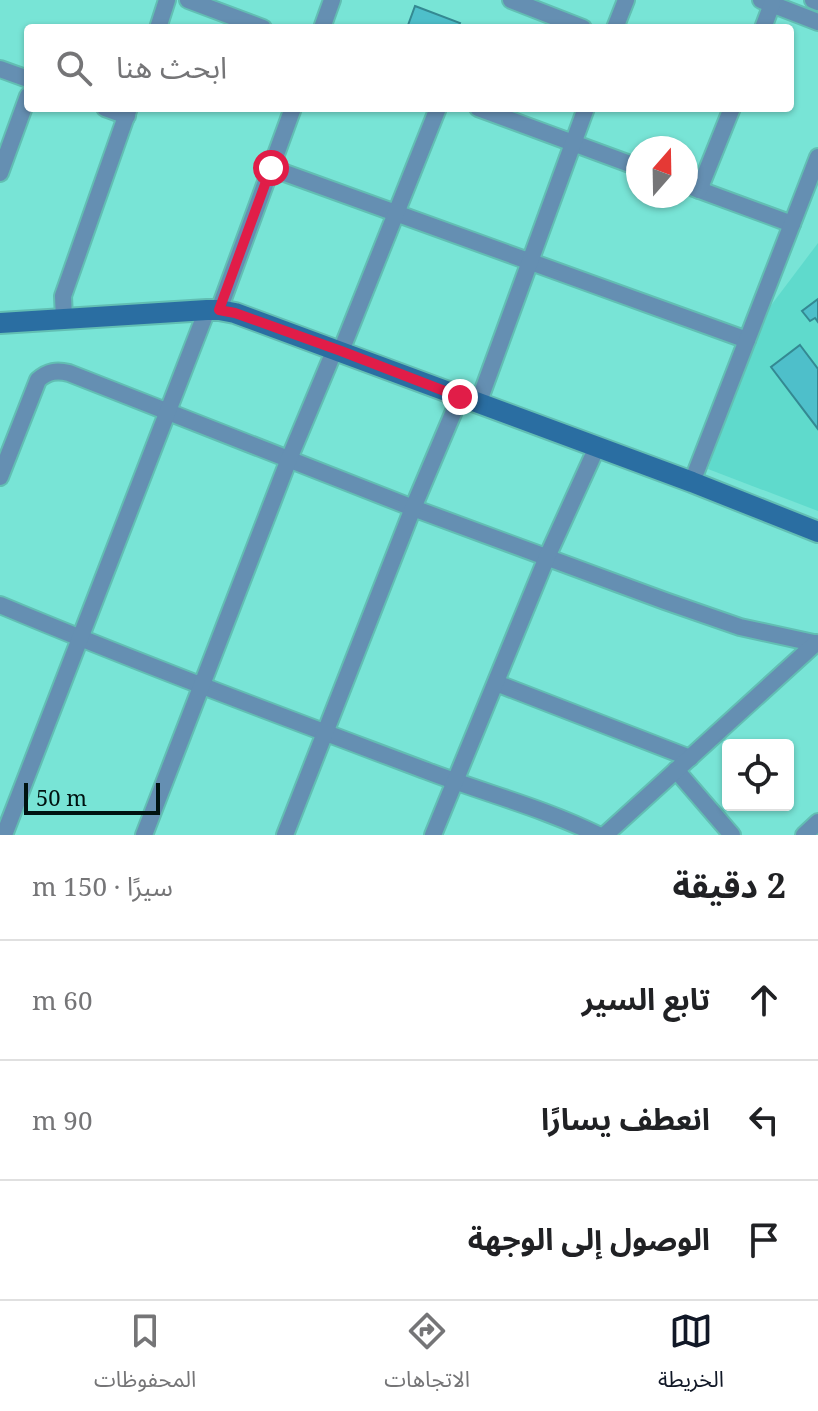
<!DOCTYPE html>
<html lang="ar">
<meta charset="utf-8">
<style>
:root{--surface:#fff;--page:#f2f2f2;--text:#202124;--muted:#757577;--line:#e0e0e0;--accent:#111827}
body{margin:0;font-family:"Noto Serif","Noto Sans Arabic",serif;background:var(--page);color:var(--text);direction:rtl}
.controls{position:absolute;right:24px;bottom:24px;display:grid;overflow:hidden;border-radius:8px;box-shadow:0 2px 6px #0004}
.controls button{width:72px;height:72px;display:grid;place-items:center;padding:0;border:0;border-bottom:2px solid var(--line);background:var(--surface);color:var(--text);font:40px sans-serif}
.compass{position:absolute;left:626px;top:136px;width:72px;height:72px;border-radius:50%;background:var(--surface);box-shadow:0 2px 6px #0004;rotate:20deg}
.scale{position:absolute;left:24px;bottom:20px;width:136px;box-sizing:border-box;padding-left:8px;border:4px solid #001311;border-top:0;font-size:22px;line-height:28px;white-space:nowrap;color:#001311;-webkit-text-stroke:6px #78e4d6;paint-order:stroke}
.stop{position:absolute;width:24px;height:24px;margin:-18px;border:6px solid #e11d48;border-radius:50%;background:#fff}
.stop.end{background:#e11d48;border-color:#fff;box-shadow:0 2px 8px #0008}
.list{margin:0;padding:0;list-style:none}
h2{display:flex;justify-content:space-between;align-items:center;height:104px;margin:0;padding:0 32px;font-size:34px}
h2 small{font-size:26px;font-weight:400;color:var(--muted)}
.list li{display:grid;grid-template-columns:52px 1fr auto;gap:24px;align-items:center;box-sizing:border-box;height:120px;padding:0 32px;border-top:2px solid var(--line)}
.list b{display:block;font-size:30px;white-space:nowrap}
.list em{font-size:26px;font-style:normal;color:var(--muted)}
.icon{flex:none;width:44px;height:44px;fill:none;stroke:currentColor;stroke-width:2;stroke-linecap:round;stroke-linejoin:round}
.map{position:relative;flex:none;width:818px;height:835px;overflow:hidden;direction:ltr}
.search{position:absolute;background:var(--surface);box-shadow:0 2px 6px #0004;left:24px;right:24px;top:24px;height:88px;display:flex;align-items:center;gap:20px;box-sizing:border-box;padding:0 28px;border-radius:8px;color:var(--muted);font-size:30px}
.sheet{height:464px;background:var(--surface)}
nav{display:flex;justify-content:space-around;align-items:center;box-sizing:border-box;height:112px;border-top:2px solid var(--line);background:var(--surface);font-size:22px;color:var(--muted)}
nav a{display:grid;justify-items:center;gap:4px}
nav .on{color:var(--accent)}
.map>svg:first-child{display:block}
.built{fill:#5fdacc}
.building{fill:#4ebfca;stroke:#348992;stroke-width:2}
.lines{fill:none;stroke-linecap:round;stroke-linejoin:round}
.street-casing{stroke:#62beb3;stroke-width:20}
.secondary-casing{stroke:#62beb3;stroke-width:24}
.street{stroke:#658fb2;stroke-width:16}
.secondary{stroke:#2a6ea2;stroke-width:20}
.route{stroke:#e11d48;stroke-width:10}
</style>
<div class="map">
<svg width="818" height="835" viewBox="0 0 818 835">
<rect width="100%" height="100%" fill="#78e4d6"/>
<path class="built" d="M818,243V511L708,469L757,324Z"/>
<g class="building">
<path d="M415,6L460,23L458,28H407Z"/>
<path d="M818,299V322L815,318L810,321L802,311Z"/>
<path d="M800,345L818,369V429L771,367Z"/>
</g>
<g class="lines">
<g class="street-casing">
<g id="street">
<path d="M188,0L263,28"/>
<path d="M511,0L583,28"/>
<path d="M761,0L818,22"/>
<path d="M813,0L818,2"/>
<path d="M158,28L167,0"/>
<path d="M322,28L332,0"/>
<path d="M615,28L626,0"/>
<path d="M763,28L772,4"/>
<path d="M0,69L28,79"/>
<path d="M105,108L127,116"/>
<path d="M478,108L638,167"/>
<path d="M271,168L747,340"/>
<path d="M0,173L28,96"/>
<path d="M686,185L792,224"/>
<path d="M699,190L732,108"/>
<path d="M219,310L293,108"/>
<path d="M64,319L63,296L129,108"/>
<path d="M341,351L438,108"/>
<path d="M478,404L586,108"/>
<path d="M0,477L38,380C48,371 57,370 69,373L413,508L665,601L740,627L818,644"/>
<path d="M692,482L818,157"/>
<path d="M0,605C141,664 284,717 427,771C484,793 544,808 598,835"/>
<path d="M496,683L690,758"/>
<path d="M676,770L732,835"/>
<path d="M4,835L207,310"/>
<path d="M144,835L289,459L335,349"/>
<path d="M285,835L413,508L460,397"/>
<path d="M433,835L547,557L597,447"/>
<path d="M605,835L816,643"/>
<path d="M804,835L818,822"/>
</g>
</g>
<g class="secondary-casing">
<path id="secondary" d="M0,323L207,310H219L235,313L692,482L818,532"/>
</g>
<use href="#street" class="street"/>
<use href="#secondary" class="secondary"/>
</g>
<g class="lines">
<path class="route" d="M271,168L219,310L235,313L341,351L460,397"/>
</g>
</svg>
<div class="controls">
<button><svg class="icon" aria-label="locate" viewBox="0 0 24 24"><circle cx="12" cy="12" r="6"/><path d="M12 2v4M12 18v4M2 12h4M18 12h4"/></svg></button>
</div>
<svg class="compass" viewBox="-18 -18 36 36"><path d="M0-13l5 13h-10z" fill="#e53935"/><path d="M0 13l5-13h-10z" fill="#757577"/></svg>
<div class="scale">50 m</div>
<div class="stop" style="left:271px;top:168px"></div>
<div class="stop end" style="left:460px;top:397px"></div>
<div class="search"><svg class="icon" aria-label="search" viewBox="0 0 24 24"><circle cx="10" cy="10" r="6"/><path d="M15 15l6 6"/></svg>ابحث هنا</div>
</div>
<section class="sheet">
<h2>2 دقيقة<small>سيرًا · 150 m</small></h2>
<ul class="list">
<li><svg class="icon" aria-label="ahead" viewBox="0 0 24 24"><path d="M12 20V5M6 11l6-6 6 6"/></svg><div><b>تابع السير</b></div><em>60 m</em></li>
<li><svg class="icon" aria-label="left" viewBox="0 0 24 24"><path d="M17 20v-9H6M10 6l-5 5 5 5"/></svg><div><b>انعطف يسارًا</b></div><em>90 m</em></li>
<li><svg class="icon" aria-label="arrive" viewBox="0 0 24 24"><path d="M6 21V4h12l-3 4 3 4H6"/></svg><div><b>الوصول إلى الوجهة</b></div></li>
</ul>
</section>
<nav>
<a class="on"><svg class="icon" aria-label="map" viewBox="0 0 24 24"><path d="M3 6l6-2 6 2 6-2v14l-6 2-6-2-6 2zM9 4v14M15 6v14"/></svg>الخريطة</a>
<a><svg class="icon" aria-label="directions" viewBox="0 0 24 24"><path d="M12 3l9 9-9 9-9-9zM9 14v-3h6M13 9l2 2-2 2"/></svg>الاتجاهات</a>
<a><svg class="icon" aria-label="saved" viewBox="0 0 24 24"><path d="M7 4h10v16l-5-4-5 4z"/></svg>المحفوظات</a>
</nav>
